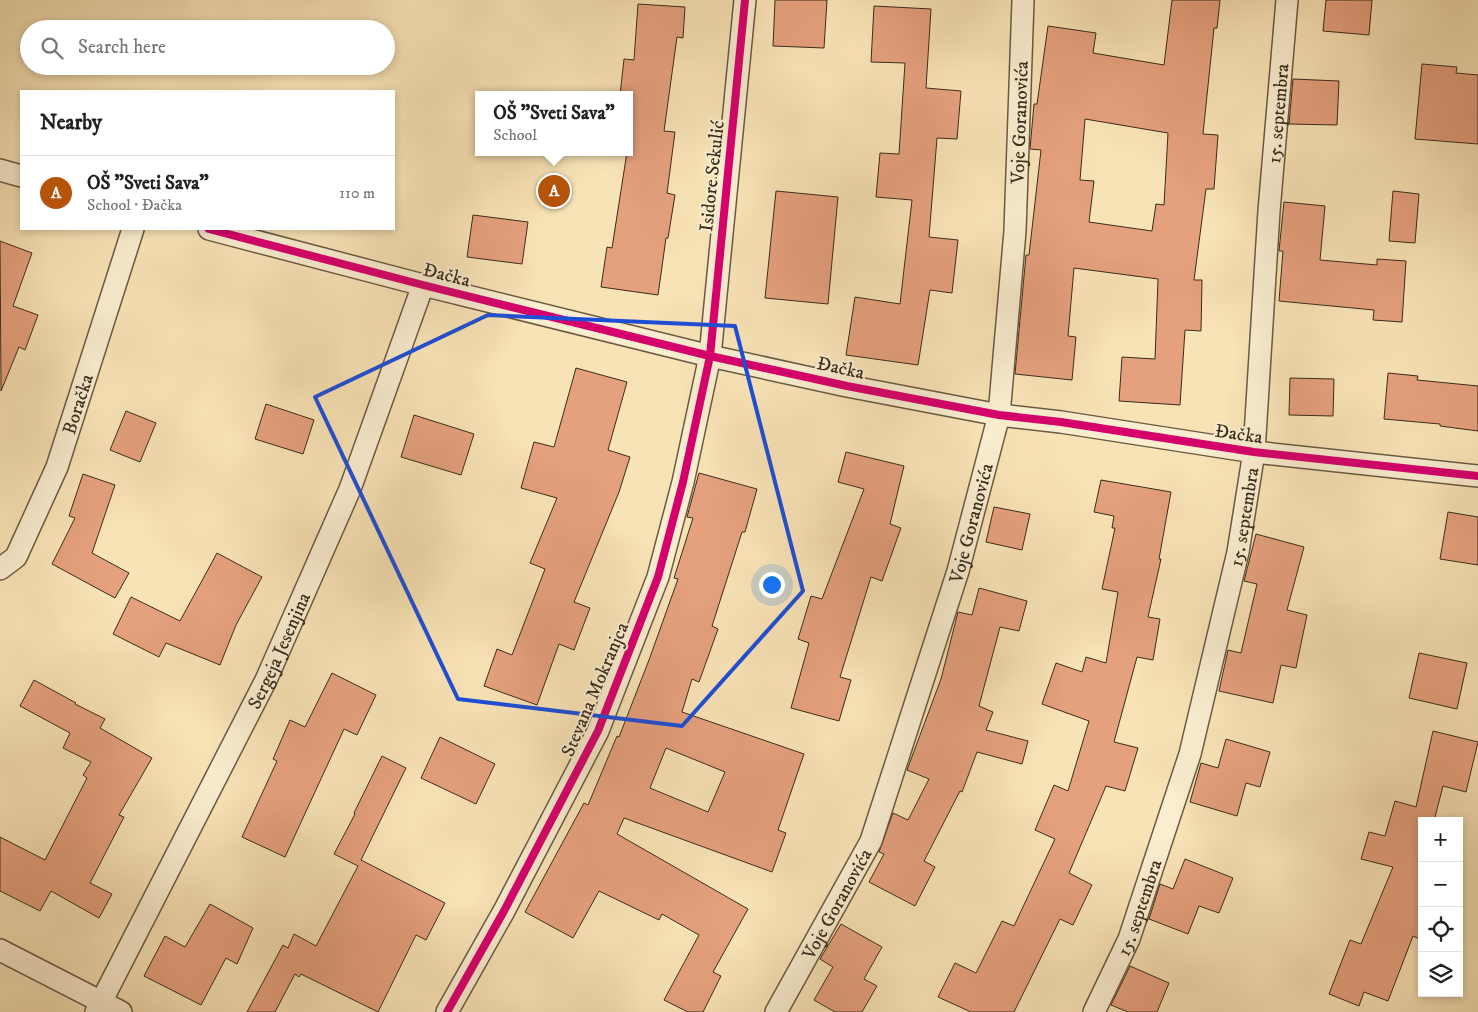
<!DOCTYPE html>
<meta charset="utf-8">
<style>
:root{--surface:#fff;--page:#f6f6f6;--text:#222;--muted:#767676;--line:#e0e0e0;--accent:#b45309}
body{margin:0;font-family:"IM FELL DW Pica",serif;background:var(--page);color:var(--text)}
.controls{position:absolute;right:15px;bottom:15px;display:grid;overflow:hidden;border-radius:0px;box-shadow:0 2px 8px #0003}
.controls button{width:45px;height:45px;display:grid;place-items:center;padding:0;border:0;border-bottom:1px solid var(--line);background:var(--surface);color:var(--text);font:25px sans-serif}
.you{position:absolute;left:771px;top:584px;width:18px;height:18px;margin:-12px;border:4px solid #fff;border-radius:50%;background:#1a73e8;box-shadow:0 0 0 8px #1a73e833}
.badge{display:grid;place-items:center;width:32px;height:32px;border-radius:50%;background:var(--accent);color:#fff;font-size:16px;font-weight:700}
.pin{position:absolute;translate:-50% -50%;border:2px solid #fff;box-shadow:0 1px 5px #0006}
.popup{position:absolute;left:475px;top:91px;width:158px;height:65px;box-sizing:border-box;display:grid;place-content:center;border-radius:0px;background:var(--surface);filter:drop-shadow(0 1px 4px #0005);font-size:16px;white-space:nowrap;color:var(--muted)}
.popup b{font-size:19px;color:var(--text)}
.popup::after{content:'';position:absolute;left:50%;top:100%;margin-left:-10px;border:10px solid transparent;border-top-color:var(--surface)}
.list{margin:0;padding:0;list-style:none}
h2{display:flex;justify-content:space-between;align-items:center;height:65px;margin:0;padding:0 20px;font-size:21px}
h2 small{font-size:16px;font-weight:400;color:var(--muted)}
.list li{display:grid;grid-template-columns:32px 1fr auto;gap:15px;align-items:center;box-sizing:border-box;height:75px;padding:0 20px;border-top:1px solid var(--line)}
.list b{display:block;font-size:19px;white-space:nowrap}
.list p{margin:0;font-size:16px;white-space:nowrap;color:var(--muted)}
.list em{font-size:16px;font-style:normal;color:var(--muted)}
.icon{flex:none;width:28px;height:28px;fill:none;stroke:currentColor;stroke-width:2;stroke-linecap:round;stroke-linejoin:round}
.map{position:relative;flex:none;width:1478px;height:1012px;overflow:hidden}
.search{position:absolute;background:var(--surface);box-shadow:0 2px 8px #0003;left:20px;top:20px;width:375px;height:55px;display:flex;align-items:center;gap:12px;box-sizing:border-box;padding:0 18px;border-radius:28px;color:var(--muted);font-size:19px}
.panel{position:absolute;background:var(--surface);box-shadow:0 2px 8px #0003;left:20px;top:90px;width:375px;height:140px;border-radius:0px}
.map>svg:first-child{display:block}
.building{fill:#e5a07d;stroke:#3a2c1c;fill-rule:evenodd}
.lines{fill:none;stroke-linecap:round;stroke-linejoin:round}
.street-casing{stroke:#6a5a42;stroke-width:24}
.street{stroke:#faedd0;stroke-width:21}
.cycleway-casing{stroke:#faedd0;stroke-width:11}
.cycleway{stroke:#d6006c;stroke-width:8}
.marked{fill:none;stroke:#1d4ed8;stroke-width:4;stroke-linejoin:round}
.labels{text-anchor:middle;stroke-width:4;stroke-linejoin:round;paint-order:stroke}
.street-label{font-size:19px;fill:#3a2c1c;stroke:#faedd0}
</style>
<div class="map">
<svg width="1478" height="1012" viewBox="0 0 1478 1012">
<rect width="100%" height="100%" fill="#f8e3b6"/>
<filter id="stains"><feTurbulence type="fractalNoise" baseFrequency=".004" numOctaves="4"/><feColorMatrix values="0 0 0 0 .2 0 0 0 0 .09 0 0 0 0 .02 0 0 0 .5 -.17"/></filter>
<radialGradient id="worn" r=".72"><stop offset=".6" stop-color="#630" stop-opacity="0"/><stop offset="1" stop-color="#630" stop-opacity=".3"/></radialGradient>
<g class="building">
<path d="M775,0H827L824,48L773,46Z"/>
<path d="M1172,0H1220L1217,28H1214L1203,134L1218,135L1214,189H1206L1194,280H1202L1201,331L1185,330L1180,405L1119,401L1122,357L1155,359L1158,279L1074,268L1068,336L1076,337L1072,380L1015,374L1026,255H1029L1041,150L1030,149L1034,104H1037L1048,26L1096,33L1093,53L1164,65ZM1085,119L1168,133L1164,205L1156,204L1152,231L1089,222L1094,181L1080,180Z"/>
<path d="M1326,0H1372L1369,35L1323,31Z"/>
<path d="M638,4L685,7L683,38L677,37L664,131L675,132L667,193L675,195L668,238H666L658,295L601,287L607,247L612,248L627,152H629V95H620L624,59L634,60Z"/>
<path d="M874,6L931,9L926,88L961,91L957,139L937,138L929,237L958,240L952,293L930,290L918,365L846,355L855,297L900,304L912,200L876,197L880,153L899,154L905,63L871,62Z"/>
<path d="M1422,64L1457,67L1456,73L1478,75V144L1415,139Z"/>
<path d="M1293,79L1339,81L1337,125L1289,124Z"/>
<path d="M776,191L838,197L828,304L765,298Z"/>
<path d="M1393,191L1419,194L1415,243L1389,241Z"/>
<path d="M1284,202L1325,206L1320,260L1377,265V259L1406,261L1402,322L1373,320L1374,310L1279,301L1283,251H1279Z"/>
<path d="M473,215L528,222L522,264L467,257Z"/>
<path d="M0,241L32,253L13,306L38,315L25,350L19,347L1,391Z"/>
<path d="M576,368L627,382L608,450L630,457L619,492L574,602L590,608L574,650L559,644L537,705L484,686L497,649L512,655L545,569L530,563L557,498L521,488L534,442L554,447Z"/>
<path d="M1388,373L1418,376L1417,380L1478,386V431L1440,426V424L1384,419Z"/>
<path d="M1290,378L1334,379L1333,416L1289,415Z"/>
<path d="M266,404L314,420L303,454L255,439Z"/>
<path d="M126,411L156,423L140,462L110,450Z"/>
<path d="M414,415L474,434L461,475L401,457Z"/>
<path d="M846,452L904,466L890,524L901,528L882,581L871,577L840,677L851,680L839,721L791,708L809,643L798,639L811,596L822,599L864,489L838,482Z"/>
<path d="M699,473L757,489L745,532H742L712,626L718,629L699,682L692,679L682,712L804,754L778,830L786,833L772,872L624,818L617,834L748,909L713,972L721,976L703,1012H688L664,1000L699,935L662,914L659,920L599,891L573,938L525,912L584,803L588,805L617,736L619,737L649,660L678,579L674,578L693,518L687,517ZM666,748L725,772L708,812L650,788Z"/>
<path d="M83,474L115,485L92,553L129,573L115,598L52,564L75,518L69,516Z"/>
<path d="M1101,480L1171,492L1159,559H1161L1148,617L1160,619L1153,660L1137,657L1114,742L1138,748L1125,791L1106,786L1069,873L1092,885L1073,925L1060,919L1014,1012H971L938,997L955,963L976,973L1002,921L1014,926L1055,839L1035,830L1054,785L1068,791L1089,721L1042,704L1056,663L1082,672L1086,657L1106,663L1118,592L1102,589L1115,528H1112L1114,516L1094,512Z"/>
<path d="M994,507L1030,514L1022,550L986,542Z"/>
<path d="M1448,512L1478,517V565L1440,559Z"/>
<path d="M1256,534L1304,547L1287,610L1307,615L1296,668L1281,665L1273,703L1219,691L1228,650L1241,653L1257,584L1244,581Z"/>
<path d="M217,553L262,577L236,625L220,665L166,643L159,657L113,634L131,597L180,621Z"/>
<path d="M979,588L1027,601L1019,631L1000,627L979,706L993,712L986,730L1028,741L1022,764L977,752L962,792L960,791L924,861L935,867L915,906L869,882L884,854L879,852L893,813L908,820L929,779L907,770L941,679L958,612L972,615Z"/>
<path d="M1419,653L1467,663L1457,709L1409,698Z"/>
<path d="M332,673L376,695L357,735L344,729L285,857L242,837L277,761L273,759L290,720L305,727Z"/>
<path d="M34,680L76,703L75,704L105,719L100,728L152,758L119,815L124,817L90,883L112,894L99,918L51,891L40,911L0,891V837L45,860L87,778L83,775L91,762L63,748L70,733L20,706Z"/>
<path d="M1433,731L1478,742L1466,792L1443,786L1434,821H1422V940L1413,936L1388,1001L1364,992L1359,1006L1329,994L1350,940L1361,944L1393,867L1361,859L1369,832L1385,836L1395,801L1416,807Z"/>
<path d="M440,737L495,764L476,804L421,778Z"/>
<path d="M1226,739L1270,752L1260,787L1246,783L1237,816L1190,802L1201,763L1218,768Z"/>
<path d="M382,756L406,768L361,860L445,903L426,940L416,935L378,1012L301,974L299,977L295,974L275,1012H247L283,945L288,948L294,934L316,946L358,866L334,854L355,814L354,813Z"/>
<path d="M1185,859L1233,878L1219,913L1199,906L1188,934L1149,919L1160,884L1173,889Z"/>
<path d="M210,904L253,928L237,964L226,958L201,1005L144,976L165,936L185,947Z"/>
<path d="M841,924L882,947L864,979L877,986L862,1012H835L814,1000L833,967L820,959Z"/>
<path d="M1130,966L1169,983L1157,1012H1128L1111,1005Z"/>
</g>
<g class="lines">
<g class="street-casing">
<g id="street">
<path d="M0,170L21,176"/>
<path d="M209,229L423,285L710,356L847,386L999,415L1061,422L1254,452L1478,476"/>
<path id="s1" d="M0,569L16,557L57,467L133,229"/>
<path d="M0,950L121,1012"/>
<path id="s2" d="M96,1012L266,680L350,489L423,285"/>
<path d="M447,1012L504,911L598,731L658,577L683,482L710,356L745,0"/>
<path id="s3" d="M776,1012L871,841L958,571L999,415L1015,231L1023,0"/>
<path id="s4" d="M1094,1012L1129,939L1190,754L1238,552L1254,452L1269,211L1287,0"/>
</g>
</g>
<use href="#street" class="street"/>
<g class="cycleway-casing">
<g id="cycleway">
<path d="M209,229L423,285L710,356L847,386L999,415L1061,422L1254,452L1478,476"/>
<path d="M447,1012L504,911L598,731L658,577L683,482L710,356L745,0"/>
</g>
</g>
<use href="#cycleway" class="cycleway"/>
</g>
<path class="marked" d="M488,315L735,326L803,591L682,726L458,699L315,397Z"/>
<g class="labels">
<g class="street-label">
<text dy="7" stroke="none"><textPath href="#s4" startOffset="924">15. septembra</textPath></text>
<text dy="7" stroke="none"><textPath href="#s3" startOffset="934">Voje Goranovića</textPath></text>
<text transform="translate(711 176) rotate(-84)" y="7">Isidore Sekulić</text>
<text transform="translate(447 274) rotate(14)" y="7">Đačka</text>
<text transform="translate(841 367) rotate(12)" y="7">Đačka</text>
<text dy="7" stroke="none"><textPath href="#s1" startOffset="185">Boračka</textPath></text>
<text transform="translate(1239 433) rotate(8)" y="7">Đačka</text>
<text dy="7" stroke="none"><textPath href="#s4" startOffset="519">15. septembra</textPath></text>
<text dy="7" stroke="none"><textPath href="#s3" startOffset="529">Voje Goranovića</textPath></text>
<text dy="7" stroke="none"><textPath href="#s2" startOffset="405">Sergeja Jesenjina</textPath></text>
<text transform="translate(594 689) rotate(-67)" y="7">Stevana Mokranjca</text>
<text dy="7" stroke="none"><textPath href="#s3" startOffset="124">Voje Goranovića</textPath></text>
<text dy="7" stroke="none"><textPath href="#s4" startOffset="114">15. septembra</textPath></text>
</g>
</g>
<rect width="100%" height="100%" filter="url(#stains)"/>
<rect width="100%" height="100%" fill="url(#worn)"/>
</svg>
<div class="controls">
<button>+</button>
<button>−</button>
<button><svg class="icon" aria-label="locate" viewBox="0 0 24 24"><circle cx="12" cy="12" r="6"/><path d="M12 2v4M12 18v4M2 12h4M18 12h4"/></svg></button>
<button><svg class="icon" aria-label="layers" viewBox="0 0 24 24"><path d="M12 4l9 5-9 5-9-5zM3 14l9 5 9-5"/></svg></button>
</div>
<div class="you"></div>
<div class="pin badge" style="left:554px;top:191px">A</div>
<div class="popup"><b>OŠ &quot;Sveti Sava&quot;</b>School</div>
<div class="search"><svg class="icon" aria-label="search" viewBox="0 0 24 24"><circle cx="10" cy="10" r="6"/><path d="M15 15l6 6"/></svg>Search here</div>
<section class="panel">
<h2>Nearby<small></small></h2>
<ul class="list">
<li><span class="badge">A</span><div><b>OŠ &quot;Sveti Sava&quot;</b><p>School · Đačka</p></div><em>110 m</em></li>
</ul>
</section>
</div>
